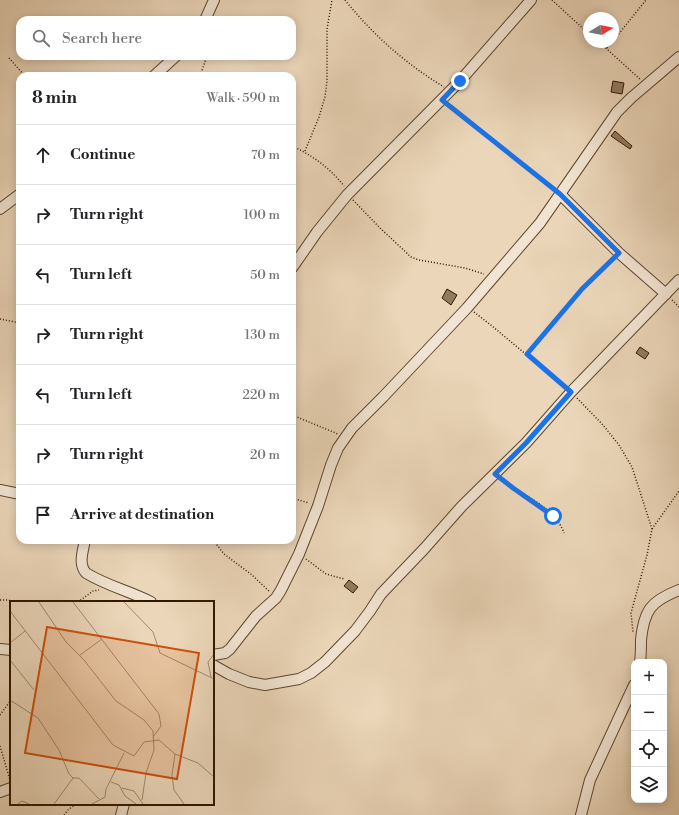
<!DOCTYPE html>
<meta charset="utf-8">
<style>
:root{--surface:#fff;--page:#f6f6f6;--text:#202124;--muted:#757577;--line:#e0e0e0}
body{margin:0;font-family:"Libre Bodoni",serif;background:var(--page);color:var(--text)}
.controls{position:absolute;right:12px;bottom:12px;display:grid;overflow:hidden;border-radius:8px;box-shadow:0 2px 10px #0003}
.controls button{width:36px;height:36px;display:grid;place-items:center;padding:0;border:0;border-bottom:1px solid var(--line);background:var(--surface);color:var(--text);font:20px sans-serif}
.compass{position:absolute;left:583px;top:12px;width:36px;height:36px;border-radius:50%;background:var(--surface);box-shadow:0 2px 10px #0003;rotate:80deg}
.stop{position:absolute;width:12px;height:12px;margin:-9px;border:3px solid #1a73e8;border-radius:50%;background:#fff}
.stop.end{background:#1a73e8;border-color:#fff;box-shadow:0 1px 4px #0008}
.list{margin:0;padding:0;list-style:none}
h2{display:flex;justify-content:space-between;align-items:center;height:52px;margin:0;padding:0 16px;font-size:17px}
h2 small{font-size:13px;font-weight:400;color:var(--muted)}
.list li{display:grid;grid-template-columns:26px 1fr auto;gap:12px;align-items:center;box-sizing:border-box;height:60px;padding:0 16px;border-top:1px solid var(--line)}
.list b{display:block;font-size:15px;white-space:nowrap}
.list em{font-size:13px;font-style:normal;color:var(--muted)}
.icon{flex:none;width:22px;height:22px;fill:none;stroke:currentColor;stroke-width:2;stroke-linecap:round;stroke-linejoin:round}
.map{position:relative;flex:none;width:679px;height:815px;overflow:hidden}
.search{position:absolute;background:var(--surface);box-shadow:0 2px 10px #0003;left:16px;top:16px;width:280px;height:44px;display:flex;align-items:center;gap:10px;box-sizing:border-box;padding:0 14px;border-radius:12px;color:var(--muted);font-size:15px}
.panel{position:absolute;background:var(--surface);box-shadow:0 2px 10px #0003;left:16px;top:72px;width:280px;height:472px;border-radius:12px}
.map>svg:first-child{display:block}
.building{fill:#917a60;stroke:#2f1700}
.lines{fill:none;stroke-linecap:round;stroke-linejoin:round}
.minor-casing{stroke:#5e472e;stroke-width:12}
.path{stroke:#2f1700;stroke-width:1.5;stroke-dasharray:1 2;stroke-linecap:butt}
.minor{stroke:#f2e4d2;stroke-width:10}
.route{stroke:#1a73e8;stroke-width:5}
.inset-road{fill:none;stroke:#a08a6f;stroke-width:1}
.view{fill:#cc4f0a;fill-opacity:0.15;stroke:#cc4f0a;stroke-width:2}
.inset-edge{fill:none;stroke:#2f1700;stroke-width:2}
</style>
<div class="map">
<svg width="679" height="815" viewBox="0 0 679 815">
<rect width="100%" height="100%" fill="#ebd6b9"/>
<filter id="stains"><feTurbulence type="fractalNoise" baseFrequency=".005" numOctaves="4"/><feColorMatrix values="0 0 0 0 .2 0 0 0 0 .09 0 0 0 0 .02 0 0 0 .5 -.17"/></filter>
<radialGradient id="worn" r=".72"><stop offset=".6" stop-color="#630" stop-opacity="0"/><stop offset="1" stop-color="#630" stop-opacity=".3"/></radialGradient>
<g class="building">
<path d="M613,81L624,83L622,94L611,92Z"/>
<path d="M615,131L632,146L630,149L611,136Z"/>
<path d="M447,289L457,295L451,305L442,298Z"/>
<path d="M640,347L649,353L645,359L636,353Z"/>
<path d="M349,580L358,587L353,593L344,586Z"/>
</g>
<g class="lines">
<g class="minor-casing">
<g id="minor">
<path d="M205,20L214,0"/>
<path d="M154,76L176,56"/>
<path d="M560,194L619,253L666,294"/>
<path d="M0,209L20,194"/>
<path d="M292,268L317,232L347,195L460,81L531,0"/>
<path d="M0,490L20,494"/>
<path d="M85,540C83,551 78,564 86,573C107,586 130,591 151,602"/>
<path d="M0,649L11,650"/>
<path d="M213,655L225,653L230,649L256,616L276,598L281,590L299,554L318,506L331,465L338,448L352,428L383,397L467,308L540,223L617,112L631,98L679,57"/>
<path d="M640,662C641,655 641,648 641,640C644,610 651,601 679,590"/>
<path d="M213,665L229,674L249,682L265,685L299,679L311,673L325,662L355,631L370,611L381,594L424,549L462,506L526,443L571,392L679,280"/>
<path d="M0,792L11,788"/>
<path d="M121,815L124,804"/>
<path d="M581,815L590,780L634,685"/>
</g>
</g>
<g class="path">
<path d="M345,0C373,35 406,64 444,87"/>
<path d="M552,0L589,34"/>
<path d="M613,41L646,0"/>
<path d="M599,42L641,80"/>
<path d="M607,48L612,42"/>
<path d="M9,58L25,76"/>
<path d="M201,76V73L207,56"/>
<path d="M448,105L553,189"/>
<path d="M292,146C312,155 330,168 344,186"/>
<path d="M305,151L319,117L325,97L327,81V29L332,0"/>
<path d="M353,200L380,228L411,257L419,260L465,268L484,274"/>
<path d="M672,300L679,307"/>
<path d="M474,312L492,326L565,387"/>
<path d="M0,319L20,323"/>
<path d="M527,354L582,289L613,259"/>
<path d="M577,398L603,425L619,445L632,467L652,529L647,555L631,613L633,632"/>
<path d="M292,415L338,434"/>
<path d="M501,479C522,495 555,507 564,533"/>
<path d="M292,498L309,503"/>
<path d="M652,529L679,491"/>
<path d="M213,540L224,554L252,575L270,592"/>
<path d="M306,559L326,574L344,579"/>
<path d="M0,600H8L14,602"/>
<path d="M78,602L93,591L99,590"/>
<path d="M0,715L11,700"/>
<path d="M0,746L10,780"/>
<path d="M64,815L68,810L76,804"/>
</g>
<use href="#minor" class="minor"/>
</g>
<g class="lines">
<path class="route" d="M460,81L442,100L560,194L619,253L582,289L527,354L571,392L526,443L495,474L513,488L553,516"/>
</g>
<g transform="translate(10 601)">
<rect width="204" height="204" fill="#ebd6b9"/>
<path class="inset-road" d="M29,1L56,41L74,59L106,100L134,119L143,130L144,149L136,172L132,199M63,1L149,113L151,125L143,136M114,1L143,31L150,52L204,78M0,10L103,144L124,155L134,141L149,139L165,153L188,162L204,176M0,42L15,30M70,54L92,38M0,59L24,89M201,76L198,61L204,53M0,99L28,117L49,149L59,173L63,177H69L89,198M165,153L162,174L164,189L174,203M101,181L109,184L115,195L126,203M112,187L124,190L133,203M8,203L12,200L19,203M44,203L63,177M82,203L95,196L96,188L114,152"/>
<path class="view" d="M37,26L189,52L167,178L15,152Z"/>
<rect width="204" height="204" class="inset-edge"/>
</g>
<rect width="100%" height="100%" filter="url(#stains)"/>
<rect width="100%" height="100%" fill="url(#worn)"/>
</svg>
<div class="controls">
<button>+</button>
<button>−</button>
<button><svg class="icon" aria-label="locate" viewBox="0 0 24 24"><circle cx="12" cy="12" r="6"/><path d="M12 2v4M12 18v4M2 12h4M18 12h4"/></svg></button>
<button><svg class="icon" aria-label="layers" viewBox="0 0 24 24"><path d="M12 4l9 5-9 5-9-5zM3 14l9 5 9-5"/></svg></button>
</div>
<svg class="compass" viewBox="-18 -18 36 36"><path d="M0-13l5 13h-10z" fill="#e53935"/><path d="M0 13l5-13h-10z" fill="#757577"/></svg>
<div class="stop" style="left:553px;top:516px"></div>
<div class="stop end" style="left:460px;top:81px"></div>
<div class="search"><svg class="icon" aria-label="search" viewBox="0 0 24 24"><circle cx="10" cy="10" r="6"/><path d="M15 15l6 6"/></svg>Search here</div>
<section class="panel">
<h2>8 min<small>Walk · 590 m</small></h2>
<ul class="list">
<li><svg class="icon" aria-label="ahead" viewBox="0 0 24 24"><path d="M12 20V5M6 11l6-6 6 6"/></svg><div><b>Continue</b></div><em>70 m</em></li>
<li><svg class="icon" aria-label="right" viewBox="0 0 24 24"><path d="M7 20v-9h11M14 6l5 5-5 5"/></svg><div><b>Turn right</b></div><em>100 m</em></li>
<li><svg class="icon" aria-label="left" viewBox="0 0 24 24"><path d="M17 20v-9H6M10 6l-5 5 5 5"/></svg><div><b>Turn left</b></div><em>50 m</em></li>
<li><svg class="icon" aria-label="right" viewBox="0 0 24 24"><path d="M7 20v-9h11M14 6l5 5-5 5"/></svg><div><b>Turn right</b></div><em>130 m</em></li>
<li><svg class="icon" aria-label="left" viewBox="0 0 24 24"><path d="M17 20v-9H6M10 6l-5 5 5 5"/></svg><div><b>Turn left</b></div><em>220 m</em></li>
<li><svg class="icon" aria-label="right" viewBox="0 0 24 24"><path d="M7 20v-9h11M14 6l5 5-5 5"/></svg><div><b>Turn right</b></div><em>20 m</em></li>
<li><svg class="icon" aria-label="arrive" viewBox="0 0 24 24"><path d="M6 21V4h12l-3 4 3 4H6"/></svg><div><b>Arrive at destination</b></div></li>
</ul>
</section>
</div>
